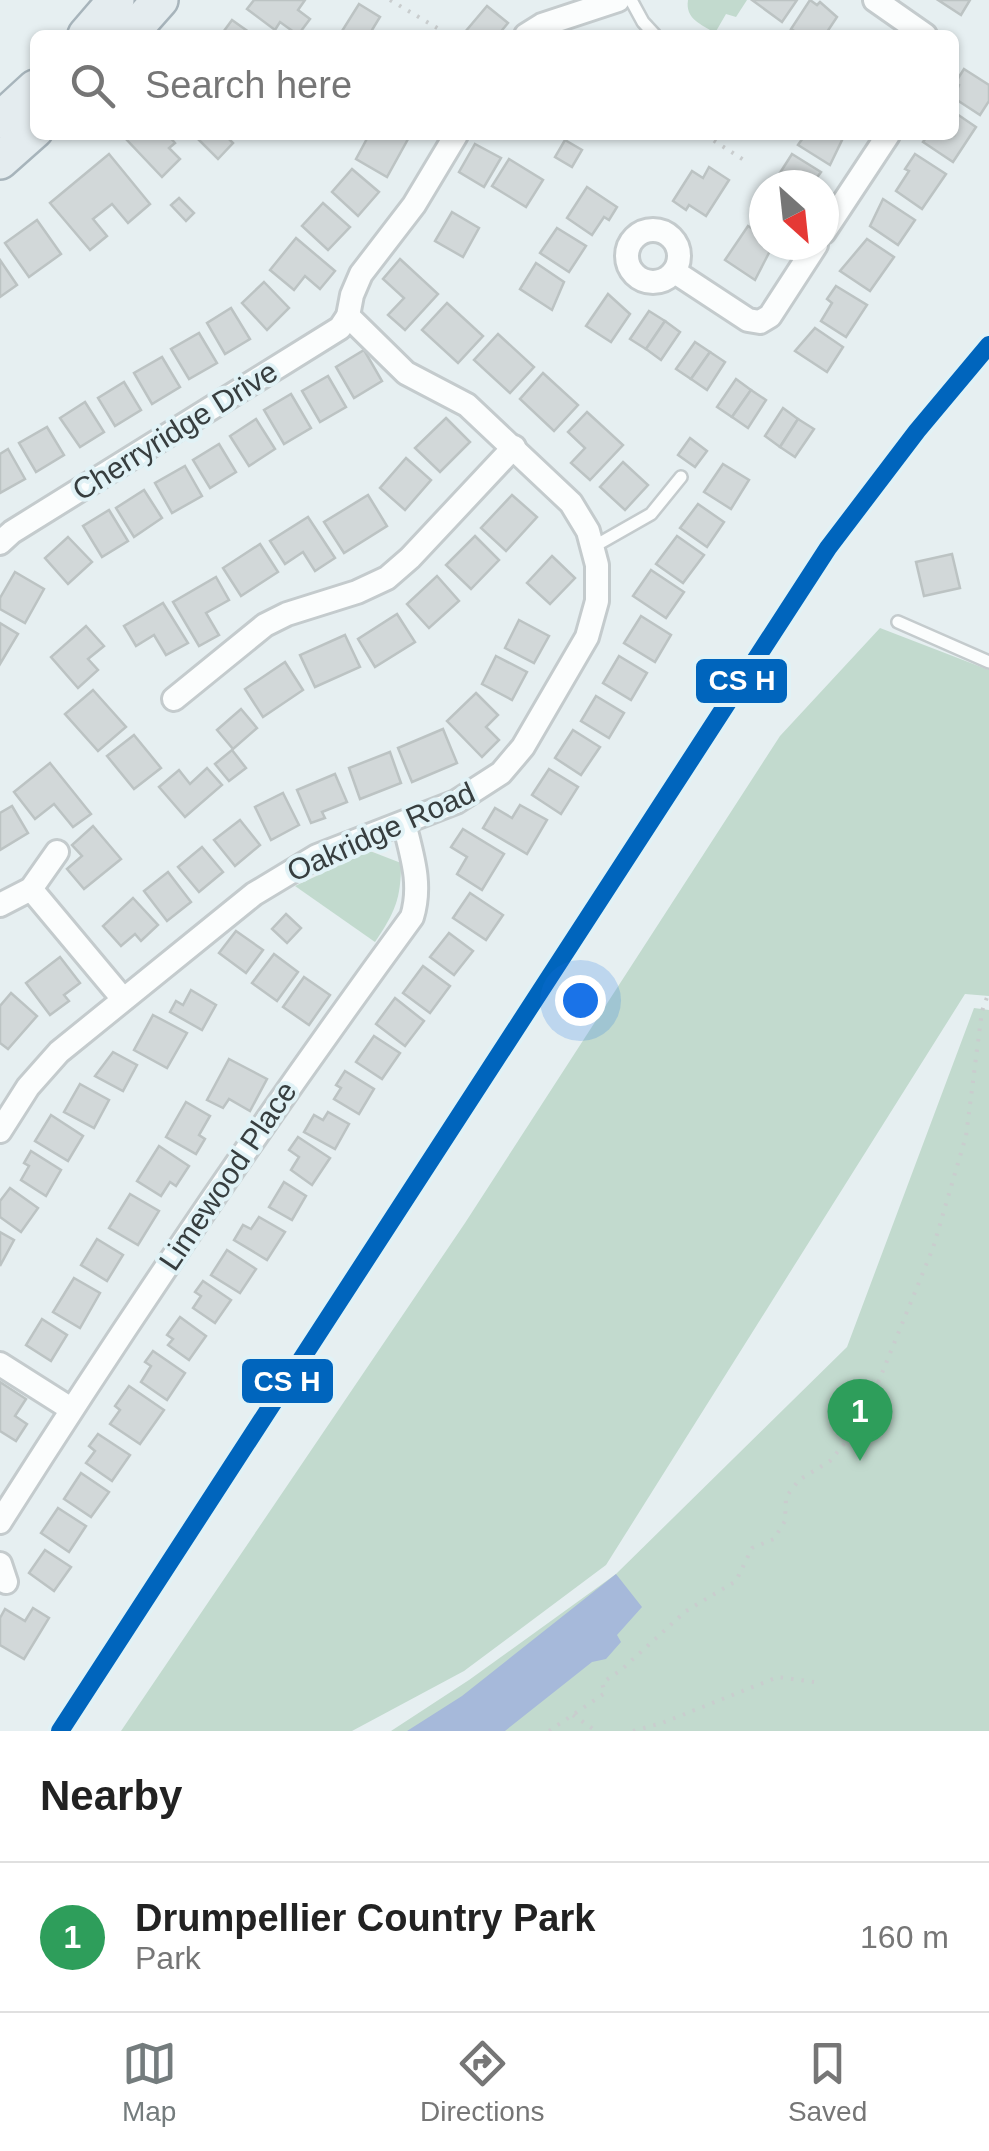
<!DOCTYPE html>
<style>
:root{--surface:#fff;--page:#f6f6f6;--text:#222;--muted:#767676;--line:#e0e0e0;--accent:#747c7d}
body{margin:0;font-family:Helvetica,sans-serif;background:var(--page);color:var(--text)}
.compass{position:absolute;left:749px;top:170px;width:90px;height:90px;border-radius:50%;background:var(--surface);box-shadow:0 2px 8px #0004;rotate:153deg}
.you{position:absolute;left:580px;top:1000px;width:35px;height:35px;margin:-25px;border:8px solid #fff;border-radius:50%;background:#1a73e8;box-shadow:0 0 0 15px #1a73e833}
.badge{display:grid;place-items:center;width:65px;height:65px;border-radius:50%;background:var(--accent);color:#fff;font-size:32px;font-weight:700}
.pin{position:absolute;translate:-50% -82px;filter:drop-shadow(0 2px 5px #0008)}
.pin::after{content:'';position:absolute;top:52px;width:35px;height:30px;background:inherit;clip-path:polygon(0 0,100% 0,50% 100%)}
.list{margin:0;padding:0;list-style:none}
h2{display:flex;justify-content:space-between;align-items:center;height:130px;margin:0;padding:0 40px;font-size:42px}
h2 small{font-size:32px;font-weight:400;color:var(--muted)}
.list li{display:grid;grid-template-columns:65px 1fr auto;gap:30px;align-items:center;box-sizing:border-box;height:150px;padding:0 40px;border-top:2px solid var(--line)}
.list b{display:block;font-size:38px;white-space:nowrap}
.list p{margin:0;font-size:32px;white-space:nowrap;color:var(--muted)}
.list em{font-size:32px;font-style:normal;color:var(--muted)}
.icon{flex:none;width:55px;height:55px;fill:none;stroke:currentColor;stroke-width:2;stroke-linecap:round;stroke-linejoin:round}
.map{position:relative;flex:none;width:989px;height:1731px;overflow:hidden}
.search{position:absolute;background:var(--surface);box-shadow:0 2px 8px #0004;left:30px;right:30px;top:30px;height:110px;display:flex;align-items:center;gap:25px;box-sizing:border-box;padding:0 35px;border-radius:15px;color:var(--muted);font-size:38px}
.sheet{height:280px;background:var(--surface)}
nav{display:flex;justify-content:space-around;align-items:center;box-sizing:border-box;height:140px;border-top:2px solid var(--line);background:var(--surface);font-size:28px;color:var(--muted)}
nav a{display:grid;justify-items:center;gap:5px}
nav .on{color:var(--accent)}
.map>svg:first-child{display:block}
.green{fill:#c2dace}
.water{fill:#a6b9da}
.building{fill:#d2d8d9;stroke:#bcc3c3;stroke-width:2.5}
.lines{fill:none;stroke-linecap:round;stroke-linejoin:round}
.lane-casing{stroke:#c4cbcd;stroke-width:16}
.street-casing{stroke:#c4cbcd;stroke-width:28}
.primary-casing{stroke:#a7b4bb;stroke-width:40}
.path{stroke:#c9cdce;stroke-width:4;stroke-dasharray:2.5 8;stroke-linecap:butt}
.lane{stroke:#fbfdfd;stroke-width:11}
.street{stroke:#fbfdfd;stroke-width:22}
.primary{stroke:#e4ecef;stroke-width:35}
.rail-1-casing{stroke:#e1f2f6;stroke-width:25}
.rail-1{stroke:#0065bd;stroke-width:18}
.labels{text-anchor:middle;stroke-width:8;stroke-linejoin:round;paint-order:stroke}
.street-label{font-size:30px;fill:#373e3f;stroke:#e1f2f6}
.line-badge{stroke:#e1f2f6;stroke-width:4}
.badge-label{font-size:28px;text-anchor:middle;font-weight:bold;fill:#fff}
</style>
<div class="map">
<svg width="989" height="1731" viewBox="0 0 989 1731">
<rect width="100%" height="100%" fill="#e6eff1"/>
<g class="green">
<path d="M688,0H747L736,17L726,14L715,33C701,24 685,19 688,0Z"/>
<path d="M880,628L989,670V996L965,994L606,1565L464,1671L352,1731H121L465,1223L780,736Z"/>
<path d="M370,851L401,863C401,899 395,912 375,942L295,886Z"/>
<path d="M974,1008L989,1010V1731H391L469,1680L616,1574L847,1347Z"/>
</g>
<path class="water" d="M616,1574L642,1607L617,1635L621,1642L606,1659L592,1662L505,1731H407L462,1696Z"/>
<g class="building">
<path d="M254,0H305L298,10L310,19L298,35L280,22L275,30L247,9Z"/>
<path d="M752,0H797L782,22Z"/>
<path d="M810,0L817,5L820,2L837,17L825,35H801L791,29Z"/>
<path d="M938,0H970L961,15Z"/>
<path d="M359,4L380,17L369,35H349L342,31Z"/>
<path d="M487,6L508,23L498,35H469L465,32Z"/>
<path d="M232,20L253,35H221Z"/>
<path d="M964,69L989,85V101L980,115L954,98L959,85L955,83Z"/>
<path d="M954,112L976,127L953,162L923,142L928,135H954Z"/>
<path d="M130,135H168L175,143L169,148L180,159L162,177L126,139Z"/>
<path d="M199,135H225L233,143L218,159L197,138Z"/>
<path d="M369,135H400L408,139L387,177L356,159Z"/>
<path d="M805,135L843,138L830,165L798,145Z"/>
<path d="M565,140L582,150L572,167L555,157Z"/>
<path d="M475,144L501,158L484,187L459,172Z"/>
<path d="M109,154L150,204L128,223L112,204L93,219L107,236L90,250L50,203Z"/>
<path d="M792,154L821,172L813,183L816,185H786L776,179Z"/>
<path d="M915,154L946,174L922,209L896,191L909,171L905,169Z"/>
<path d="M509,159L543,180L526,207L492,186Z"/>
<path d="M709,167L729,180L706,216L689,205L686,210L673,201L692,171L703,178Z"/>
<path d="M352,169L379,192L358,216L332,192Z"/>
<path d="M587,187L617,207L609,220L604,217L592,235L567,218Z"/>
<path d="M179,198L194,213L186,221L171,205Z"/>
<path d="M883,199L915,220L898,245L870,226Z"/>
<path d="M323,203L350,227L328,250L302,226Z"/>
<path d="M452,212L479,228L463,257L435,241Z"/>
<path d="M37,220L61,254L29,277L5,243Z"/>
<path d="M748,226L764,236V245H773L755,280L725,260Z"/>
<path d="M557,228L586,246L569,272L540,253Z"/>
<path d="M296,238L335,271L320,289L305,276L294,290L270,270Z"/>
<path d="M867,239L894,257L870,291L840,271Z"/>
<path d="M400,259L438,294L405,330L388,315L404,298L383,279Z"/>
<path d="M0,260L17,285L0,297Z"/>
<path d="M536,263L564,282L552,310L520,289Z"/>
<path d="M264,282L289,308L267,330L242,303Z"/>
<path d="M836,286L867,305L846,337L821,321L832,303L827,299Z"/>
<path d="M608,294L630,314L611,342L586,326Z"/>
<path d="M447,303L483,336L458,363L422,330Z"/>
<path d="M231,308L250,339L225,354L207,323Z"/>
<path d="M649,311L665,321L646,349L630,339Z"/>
<path d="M665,321L680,332L661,360L646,349Z"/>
<path d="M815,328L843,347L827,372L795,351Z"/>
<path d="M199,333L217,363L189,379L171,349Z"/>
<path d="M498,334L534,367L510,393L474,360Z"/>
<path d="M695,342L710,352L691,379L676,369Z"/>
<path d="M364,350L382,381L354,398L336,367Z"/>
<path d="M710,352L725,362L707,390L691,379Z"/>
<path d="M162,357L180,387L152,404L134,373Z"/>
<path d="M543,373L578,405L554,431L520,399Z"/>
<path d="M328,376L346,407L320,422L302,391Z"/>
<path d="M736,379L751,390L732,417L717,407Z"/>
<path d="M124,382L141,410L115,426L98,398Z"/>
<path d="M751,390L766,400L748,428L732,417Z"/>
<path d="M291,394L311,428L284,444L264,410Z"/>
<path d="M85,402L104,432L80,447L60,418Z"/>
<path d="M783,408L798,419L780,447L765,436Z"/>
<path d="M587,412L623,445L590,480L571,463L585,448L568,432Z"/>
<path d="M446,418L470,442L440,472L415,448Z"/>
<path d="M256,419L275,449L249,466L230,436Z"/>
<path d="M798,419L814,429L795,457L780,447Z"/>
<path d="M47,427L64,455L36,472L19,443Z"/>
<path d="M690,438L707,451L695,467L678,455Z"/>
<path d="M219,444L236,472L210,488L193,460Z"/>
<path d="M8,449L25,479L0,493V454Z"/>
<path d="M406,458L431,480L405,510L380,488Z"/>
<path d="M623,462L648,485L625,510L600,487Z"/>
<path d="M723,464L749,480L731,509L704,492Z"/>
<path d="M185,466L202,496L172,513L155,483Z"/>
<path d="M144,490L162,518L134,537L116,508Z"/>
<path d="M368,495L387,526L344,553L324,522Z"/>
<path d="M512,495L537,517L506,551L481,528Z"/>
<path d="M698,504L724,522L707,547L680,528Z"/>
<path d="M109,510L128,541L102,557L83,526Z"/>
<path d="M308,517L335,558L315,571L303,552L285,564L270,541Z"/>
<path d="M475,536L499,560L471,589L446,565Z"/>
<path d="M677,536L704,555L683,583L656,564Z"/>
<path d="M68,537L92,562L68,584L45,558Z"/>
<path d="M260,544L278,572L241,596L223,568Z"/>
<path d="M952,554L960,588L924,596L916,562Z"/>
<path d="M552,556L575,578L550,604L527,583Z"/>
<path d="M651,570L684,592L666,618L633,596Z"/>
<path d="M15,572L44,589L25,623L0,609V598Z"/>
<path d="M437,576L459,601L429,628L407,604Z"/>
<path d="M216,577L229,600L206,613L219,635L199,646L173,602Z"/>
<path d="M163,603L188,643L166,655L154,635L136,646L124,626Z"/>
<path d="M397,614L415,642L375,667L358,639Z"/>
<path d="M641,616L671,635L655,662L624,643Z"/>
<path d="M519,620L549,636L534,663L505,648Z"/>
<path d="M0,623L18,634L0,664Z"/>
<path d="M86,626L104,646L88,659L98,670L78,688L51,657Z"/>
<path d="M345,635L360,667L315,687L300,655Z"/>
<path d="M496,656L527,672L512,700L482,684Z"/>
<path d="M619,656L647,673L631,700L603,683Z"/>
<path d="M285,662L303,690L263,717L245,689Z"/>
<path d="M93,690L126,727L98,751L65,714Z"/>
<path d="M476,693L498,715L486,727L499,740L482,757L447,721Z"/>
<path d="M596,696L624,713L609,738L581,721Z"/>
<path d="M241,709L257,728L233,749L217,730Z"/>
<path d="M443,729L457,763L412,782L398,748Z"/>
<path d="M573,730L600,747L581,775L555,758Z"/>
<path d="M134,735L161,768L134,789L107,756Z"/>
<path d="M232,750L246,768L229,781L215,764Z"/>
<path d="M390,752L401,783L360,799L349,768Z"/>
<path d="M50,763L91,814L73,827L54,804L35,819L14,792Z"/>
<path d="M207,768L222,785L185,817L159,787L179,770L190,784Z"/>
<path d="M549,769L578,787L561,814L532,795Z"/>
<path d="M335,774L347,802L322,812L325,818L311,823L297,790Z"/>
<path d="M283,793L299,825L271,840L255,807Z"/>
<path d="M520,805L547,820L527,854L483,828L495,808L512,818Z"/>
<path d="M12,806L28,833L0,850V813Z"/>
<path d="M240,820L260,845L235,866L214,840Z"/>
<path d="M93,826L121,859L84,889L67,869L82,856L72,845Z"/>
<path d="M463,829L504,854L482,890L457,874L467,857L451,847Z"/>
<path d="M202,847L223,872L199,892L178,867Z"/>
<path d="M168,872L191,902L167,921L144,891Z"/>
<path d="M470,893L503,915L486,940L453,918Z"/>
<path d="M133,898L158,925L141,941L135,934L121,946L103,926Z"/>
<path d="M286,914L301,928L287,943L272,929Z"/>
<path d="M236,931L263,950L246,973L219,953Z"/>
<path d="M449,933L473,951L454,975L430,957Z"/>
<path d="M274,954L298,972L277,1001L252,983Z"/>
<path d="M60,957L80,983L64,995L69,1001L50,1015L26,983Z"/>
<path d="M423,966L450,986L430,1013L403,993Z"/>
<path d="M304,977L330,995L309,1025L283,1007Z"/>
<path d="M191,990L216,1005L202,1030L170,1012L176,1001L183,1005Z"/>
<path d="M11,993L37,1016L8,1049L0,1043V1006Z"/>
<path d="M395,998L424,1021L405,1046L376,1024Z"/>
<path d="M153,1015L187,1033L167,1068L134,1050Z"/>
<path d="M374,1036L400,1053L382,1079L356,1062Z"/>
<path d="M113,1052L137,1065L123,1091L95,1076Z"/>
<path d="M229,1059L267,1079L250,1111L229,1099L223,1108L207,1100Z"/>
<path d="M345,1071L374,1089L359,1114L334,1099L341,1088L336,1085Z"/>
<path d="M80,1084L109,1100L94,1128L64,1112Z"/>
<path d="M186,1102L210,1116L199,1135L205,1139L196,1154L166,1137Z"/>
<path d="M328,1112L349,1124L335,1149L304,1132L314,1115L323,1120Z"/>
<path d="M51,1115L83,1136L68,1161L35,1141Z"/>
<path d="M298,1137L330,1158L312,1185L291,1170L299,1157L289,1150Z"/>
<path d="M159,1146L189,1166L176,1186L170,1182L161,1196L137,1181Z"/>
<path d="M31,1151L61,1170L46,1196L21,1180L29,1166L24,1163Z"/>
<path d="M284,1182L306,1196L292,1220L269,1207Z"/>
<path d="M10,1188L38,1208L21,1232L0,1217V1201Z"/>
<path d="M130,1194L159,1211L138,1245L109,1228Z"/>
<path d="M259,1217L285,1232L267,1260L234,1240L243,1225L251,1229Z"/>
<path d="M0,1232L14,1240L0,1266Z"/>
<path d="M97,1239L123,1255L107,1281L81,1265Z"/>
<path d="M227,1250L256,1269L240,1293L211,1275Z"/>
<path d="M74,1278L100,1293L80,1328L53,1312Z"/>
<path d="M203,1281L231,1300L215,1323L193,1308L201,1296L195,1292Z"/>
<path d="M180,1317L206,1336L189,1360L168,1345L173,1339L167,1335Z"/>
<path d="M42,1319L67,1335L51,1361L26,1345Z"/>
<path d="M153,1351L185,1373L167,1400L141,1382L151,1366L145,1362Z"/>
<path d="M0,1382L26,1399L15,1416L27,1424L16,1441L0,1431Z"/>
<path d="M129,1386L164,1410L140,1444L110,1424L120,1410L115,1406Z"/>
<path d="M98,1434L130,1455L112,1481L86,1463L95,1451L89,1446Z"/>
<path d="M81,1473L109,1492L91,1517L64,1499Z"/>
<path d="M58,1508L86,1526L69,1552L41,1533Z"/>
<path d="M45,1550L71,1567L54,1591L29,1573Z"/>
<path d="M33,1608L49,1618L24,1659L0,1645V1618L5,1609L25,1621Z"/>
</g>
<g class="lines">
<g class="lane-casing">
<g id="lane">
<path d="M631,0L643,22L655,35"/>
<path d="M593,547L651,514L681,477"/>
<path d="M898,622L989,662"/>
</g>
</g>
<g class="street-casing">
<g id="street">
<path d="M875,0L925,35"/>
<path d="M526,35L542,25L618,0"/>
<circle cx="653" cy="256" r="26"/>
<path d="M824,232L888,135"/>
<path d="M675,272L748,320L760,322L770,316L816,245"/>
<path d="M0,543L12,532L340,328L348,316L352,295L361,274L414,205L456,135"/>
<path d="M174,699L265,625L287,614L357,592L387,578L410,558L514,447"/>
<path d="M31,889L123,999"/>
<path d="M0,905L31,889L57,852"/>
<path d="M0,1131L28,1087L59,1052L254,894L317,856L456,802L501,773L523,747L587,637L597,601V565L588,531L571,503L467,405L406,373L348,316"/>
<path d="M0,1364L71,1409"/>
<path d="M0,1522C131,1315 268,1114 412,917C422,884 412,856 404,823"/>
<path d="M0,1564L6,1582"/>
</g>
</g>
<g class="primary-casing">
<g id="primary">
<path d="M86,35L116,0"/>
<path d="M129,35L160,0"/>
<path d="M0,120L35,88"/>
<path d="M0,161L35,130"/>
</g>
</g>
<g class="path">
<path d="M390,0L449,35"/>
<path d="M705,135L747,162"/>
<path d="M573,1715L596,1731"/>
<path d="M549,1731L605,1693L602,1683L621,1670L686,1611L736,1581L752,1548L774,1539L785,1521L786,1497L799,1480L830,1461L862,1422L933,1248L966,1136L982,1011L989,992"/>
<path d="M633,1731L662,1723L778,1677L814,1682"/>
</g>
<use href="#lane" class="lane"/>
<use href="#street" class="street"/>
<use href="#primary" class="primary"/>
<g class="rail-1-casing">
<path id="rail-1" d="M60,1731L828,548L917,431L989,345"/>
</g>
<use href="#rail-1" class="rail-1"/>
</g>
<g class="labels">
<g class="street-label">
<text transform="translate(175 431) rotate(-32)" y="10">Cherryridge Drive</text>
<text transform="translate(381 832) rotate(-24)" y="10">Oakridge Road</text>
<text transform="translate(228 1176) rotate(-56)" y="10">Limewood Place</text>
</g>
</g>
<g class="line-badge">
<rect x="694" y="657" width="95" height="48" rx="10" fill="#0065bd"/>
<rect x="240" y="1357" width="95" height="48" rx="10" fill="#0065bd"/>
</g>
<g class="badge-label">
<text x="742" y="690">CS H</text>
<text x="287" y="1391">CS H</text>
</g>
</svg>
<svg class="compass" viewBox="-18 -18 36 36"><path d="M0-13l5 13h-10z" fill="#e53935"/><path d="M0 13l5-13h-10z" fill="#767676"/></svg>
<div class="you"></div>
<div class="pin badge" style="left:860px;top:1461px;background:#2e9e5b">1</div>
<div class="search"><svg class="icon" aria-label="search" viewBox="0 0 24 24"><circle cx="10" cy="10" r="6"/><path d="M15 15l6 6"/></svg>Search here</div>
</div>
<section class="sheet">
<h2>Nearby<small></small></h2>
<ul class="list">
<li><span class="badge" style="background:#2e9e5b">1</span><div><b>Drumpellier Country Park</b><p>Park</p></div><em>160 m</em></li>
</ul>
</section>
<nav>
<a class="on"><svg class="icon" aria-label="map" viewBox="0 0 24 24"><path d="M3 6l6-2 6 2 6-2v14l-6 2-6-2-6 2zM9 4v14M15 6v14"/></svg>Map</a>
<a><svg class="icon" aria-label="directions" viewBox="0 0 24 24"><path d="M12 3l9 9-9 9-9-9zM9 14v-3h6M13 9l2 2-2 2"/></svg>Directions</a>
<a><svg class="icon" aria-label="saved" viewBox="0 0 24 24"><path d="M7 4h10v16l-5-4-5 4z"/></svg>Saved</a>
</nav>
